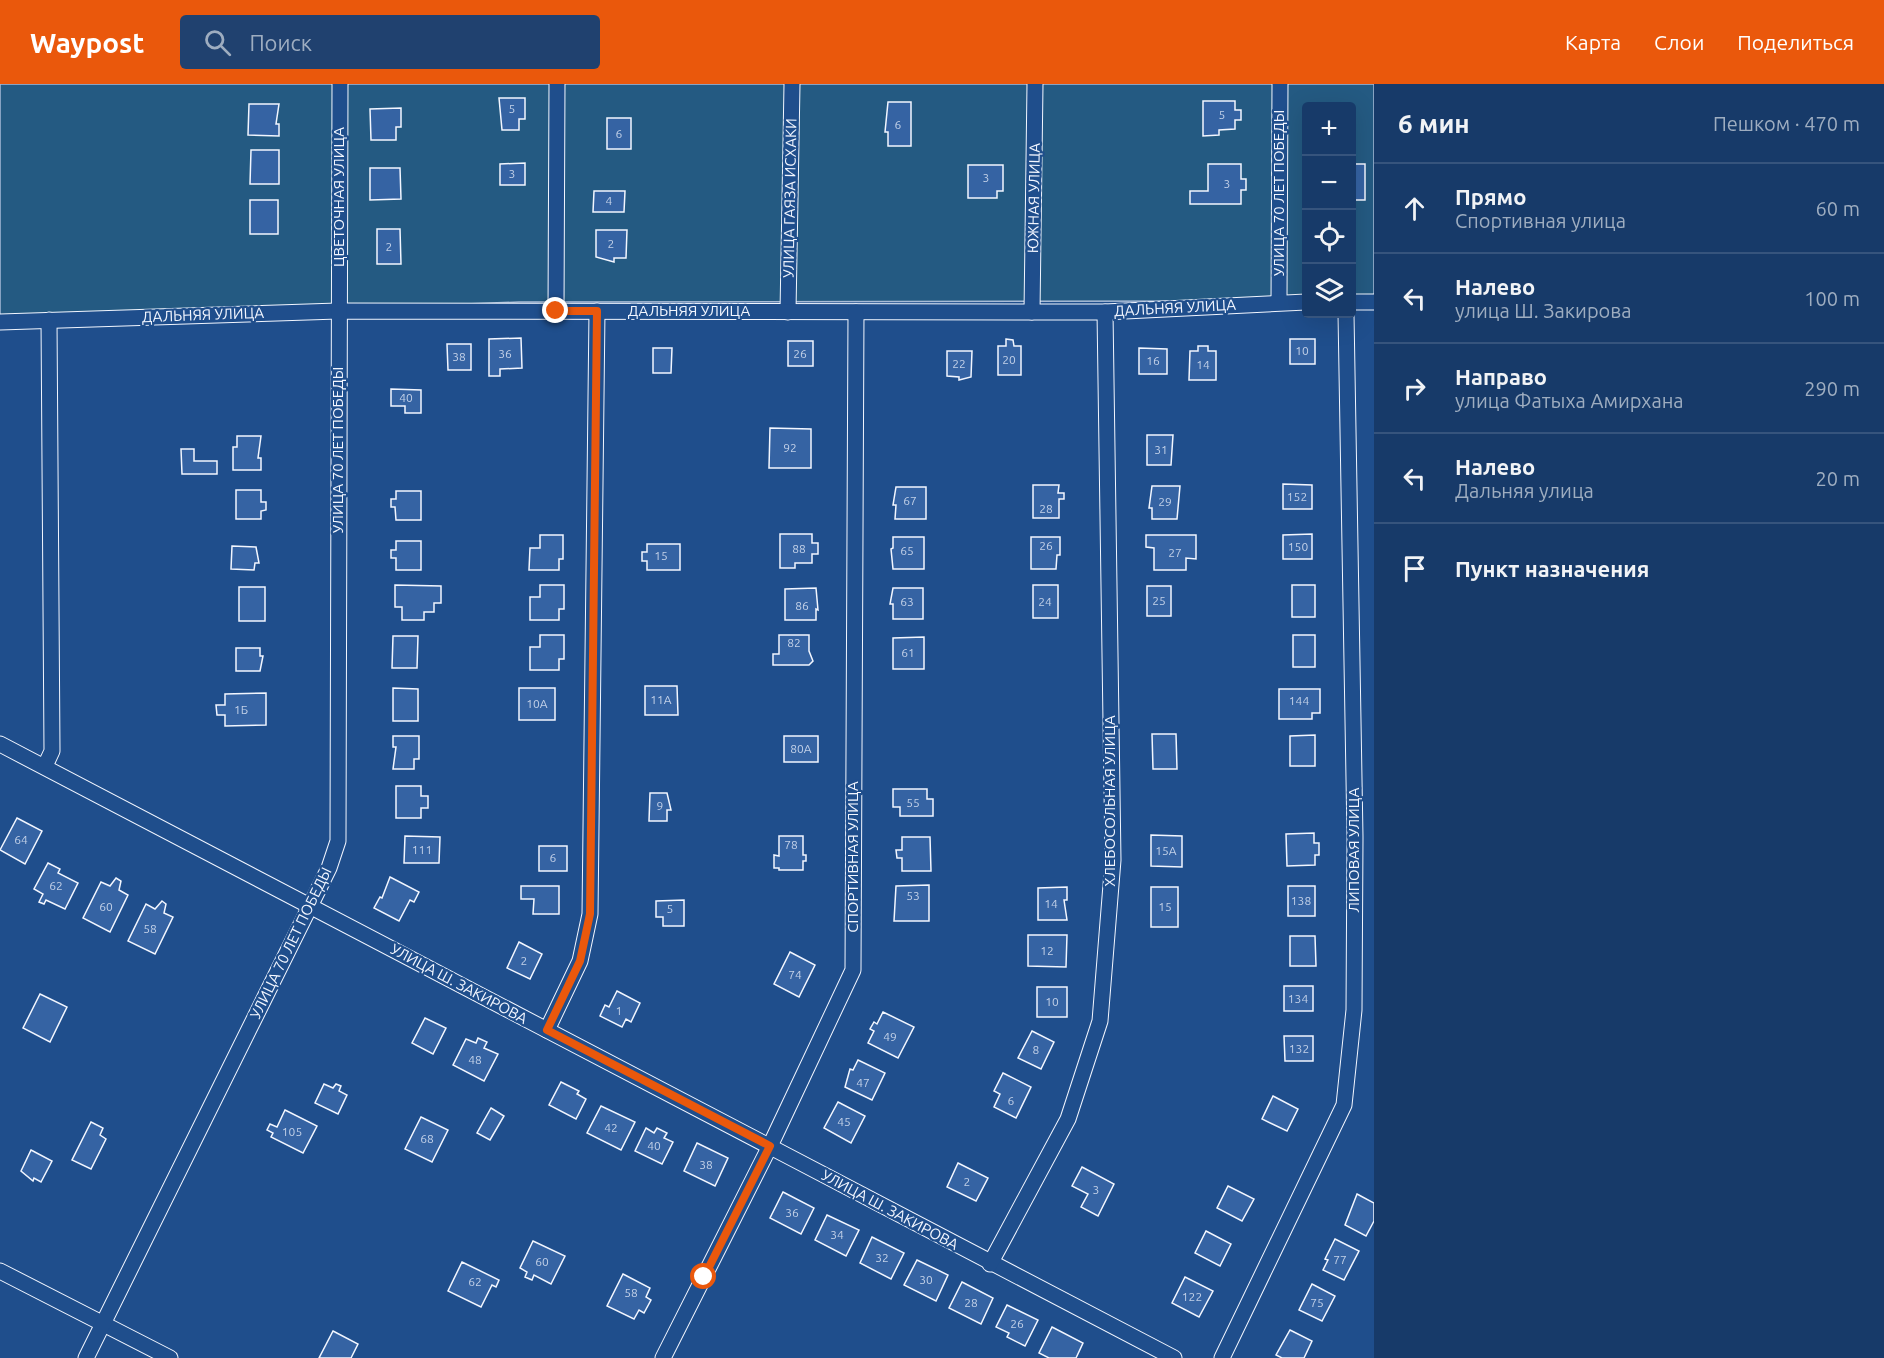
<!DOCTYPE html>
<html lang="ru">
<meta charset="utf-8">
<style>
:root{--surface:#173a69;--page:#20416f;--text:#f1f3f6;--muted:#9eadc0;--line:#36547d;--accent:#ea580c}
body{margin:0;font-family:Ubuntu,sans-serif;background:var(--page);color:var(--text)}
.controls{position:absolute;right:18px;top:18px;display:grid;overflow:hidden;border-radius:6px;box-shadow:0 6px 24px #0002}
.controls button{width:54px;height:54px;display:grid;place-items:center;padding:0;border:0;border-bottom:2px solid var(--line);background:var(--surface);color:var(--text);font:30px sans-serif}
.stop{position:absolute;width:18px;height:18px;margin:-14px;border:4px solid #ea580c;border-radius:50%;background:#fff}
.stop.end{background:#ea580c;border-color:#fff;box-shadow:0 2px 6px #0008}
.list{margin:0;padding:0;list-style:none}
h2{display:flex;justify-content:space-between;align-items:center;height:78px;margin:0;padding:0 24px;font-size:26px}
h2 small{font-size:20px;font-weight:400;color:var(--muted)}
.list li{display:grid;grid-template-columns:39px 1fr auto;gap:18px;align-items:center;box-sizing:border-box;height:90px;padding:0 24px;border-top:2px solid var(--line)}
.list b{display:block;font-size:22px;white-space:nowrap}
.list p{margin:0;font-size:20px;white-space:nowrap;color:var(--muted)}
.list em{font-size:20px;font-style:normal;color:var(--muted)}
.icon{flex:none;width:33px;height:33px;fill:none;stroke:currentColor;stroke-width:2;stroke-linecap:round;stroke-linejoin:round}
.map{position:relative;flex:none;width:1374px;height:1274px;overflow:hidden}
header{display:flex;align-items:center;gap:36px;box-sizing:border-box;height:84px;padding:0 30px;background:var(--accent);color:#fff}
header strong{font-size:28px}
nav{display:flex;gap:33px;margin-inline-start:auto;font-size:21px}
.search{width:420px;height:54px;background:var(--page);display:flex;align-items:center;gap:15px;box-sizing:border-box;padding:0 21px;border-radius:6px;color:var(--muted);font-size:22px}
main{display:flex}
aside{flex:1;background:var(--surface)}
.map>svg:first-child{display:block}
.green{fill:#245a82;stroke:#a8bbd7;stroke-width:1.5}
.building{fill:#3563a3;stroke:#f2f6ff;stroke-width:1.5}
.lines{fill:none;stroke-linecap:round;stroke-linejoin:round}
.street-casing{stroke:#f2f6ff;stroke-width:17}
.street{stroke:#1f4e8c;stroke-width:15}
.route{stroke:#ea580c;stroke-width:8}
.labels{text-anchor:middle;stroke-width:4.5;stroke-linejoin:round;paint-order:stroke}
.number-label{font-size:12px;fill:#c3d1e8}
.street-label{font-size:15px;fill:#f2f6ff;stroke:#1f4e8c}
</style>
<header>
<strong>Waypost</strong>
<div class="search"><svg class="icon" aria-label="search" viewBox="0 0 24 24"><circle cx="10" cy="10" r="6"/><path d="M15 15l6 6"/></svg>Поиск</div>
<nav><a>Карта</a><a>Слои</a><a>Поделиться</a></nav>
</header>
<main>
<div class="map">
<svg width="1374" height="1274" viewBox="0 0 1374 1274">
<rect width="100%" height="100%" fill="#1f4e8c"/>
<path class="green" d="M0,0H1374V217H1352V22H1306V217L519,218L0,238Z"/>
<g class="building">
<path d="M499,14H525V35H519V46H502Z"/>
<path d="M1203,17H1235V26H1241V36H1235V45L1219,46V51L1203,52Z"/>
<path d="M888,18H911V62H888V48H885Z"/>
<path d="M249,20H279L276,40H279V52L248,51Z"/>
<path d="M401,24V43H396V56H371L370,25Z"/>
<rect x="607" y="34" width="24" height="31"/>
<path d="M251,66H279V100H250Z"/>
<path d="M525,79V101H500V80Z"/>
<path d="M1208,80H1241V95H1246V106H1241V120H1190V107H1208Z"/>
<rect x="1352" y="80" width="13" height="36"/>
<path d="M968,81H1003V107H997V114H968Z"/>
<path d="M370,84H400L401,115L370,116Z"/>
<path d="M594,107H625L624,128H593Z"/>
<rect x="250" y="116" width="28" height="34"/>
<path d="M377,145H400L401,180H377Z"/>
<path d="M596,146H627L626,174H614V178L596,173Z"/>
<path d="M521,254L522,284L500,285V292H489V255Z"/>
<path d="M1006,255L1013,256L1014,262H1021V291H998V262H1006Z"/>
<rect x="1290" y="255" width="25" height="25"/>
<rect x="788" y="257" width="25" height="25"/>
<path d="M447,260H471V286H448Z"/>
<path d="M1198,262H1208V267H1216V296H1189L1190,267H1198Z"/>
<path d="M653,264H672L671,289H653Z"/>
<path d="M1139,264L1167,265V290H1139Z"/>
<path d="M947,267H972L971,293L959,296V293L947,292Z"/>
<path d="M391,305L421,306V329H405V322H391Z"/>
<path d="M770,344L811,345V384H769Z"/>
<path d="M1147,351H1173L1171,381H1147Z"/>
<path d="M237,352H261L258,374H261V386H233V363H237Z"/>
<path d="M181,365H194V377H217V390H182Z"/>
<path d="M1283,400L1312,401V425H1283Z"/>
<path d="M1033,401H1059L1058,409H1064V415H1059V434H1033Z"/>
<path d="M1152,402H1180L1177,435H1152V424H1149Z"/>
<path d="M896,403H926V435H895L896,421H893Z"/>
<path d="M236,406H261V418H266V426L261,427V435H236Z"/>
<path d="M396,407H421V436H396L395,423H391V415H396Z"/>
<path d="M780,450H812V459H818V470H812V479H795V484H780Z"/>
<path d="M1312,450V475H1283V451Z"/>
<path d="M540,451H563V475H559V486H529L530,464H540Z"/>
<path d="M1146,451H1196V475L1186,474V486H1154V464L1146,463Z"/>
<path d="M893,453H924V485H893L891,465L893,464Z"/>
<path d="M1031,453H1060V471H1057L1056,485H1031Z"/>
<path d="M396,457H421V486H396V474H391V466H396Z"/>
<path d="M647,460H680V486H647V477H642V468H647Z"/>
<path d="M232,462L256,463L259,479H255L254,486L231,485Z"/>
<path d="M395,501L441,502V519H434V528H424V536H402V523H395Z"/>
<path d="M540,501H564V525H559V536H530V513H540Z"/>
<rect x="1033" y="501" width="25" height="33"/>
<rect x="1292" y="501" width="23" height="32"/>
<rect x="1147" y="502" width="24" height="30"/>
<rect x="239" y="503" width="26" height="34"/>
<path d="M816,504L818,526L816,525V536H785V505Z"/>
<path d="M893,504H923V535H893V520H890Z"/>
<path d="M540,551H564V575H559V586H530V563H540Z"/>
<path d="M779,551H809V567L813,577L809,581H773V570H779Z"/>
<rect x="1293" y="551" width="22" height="32"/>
<path d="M393,552H418L417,584H392Z"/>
<path d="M924,553V585H893V554Z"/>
<path d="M236,564H260V572H263L260,587H236Z"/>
<path d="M645,602H677L678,631H645Z"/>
<path d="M393,604L418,605V637H393Z"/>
<rect x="519" y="604" width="36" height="32"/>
<path d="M1279,605H1320V629H1312V635H1279Z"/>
<path d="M266,609V641L225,642V631H217L216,621H225V610Z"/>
<path d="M1152,650H1176L1177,685H1153Z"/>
<path d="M1315,651V682H1290V652Z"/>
<path d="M393,652H419V675H414V685H393L396,663H393Z"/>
<rect x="784" y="652" width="34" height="26"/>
<path d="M396,702H421V712H428V724H421V734H396Z"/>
<path d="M893,705H927V715H933V732H900V723H893Z"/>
<path d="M650,709H667L671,726H667V737H649Z"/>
<path d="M17,734L42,747L25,780L0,766Z"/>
<path d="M1314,749V759H1319V771H1315V781L1287,782L1286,750Z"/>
<path d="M1151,751L1182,752V783L1151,782Z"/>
<path d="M405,752L440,753L439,779H404Z"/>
<path d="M779,752H803V771H806V777H803V786H779V784H774V771L779,772Z"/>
<path d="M902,753H930L931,787H902V774H897L896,766H902Z"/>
<rect x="539" y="762" width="28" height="25"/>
<path d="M48,779L60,785L58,789L78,799L65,825L46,816L44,820L39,818L43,810L34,805Z"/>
<path d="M390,793L419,808L414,818L410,816L399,837L374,824L380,813L382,814Z"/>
<path d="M116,794L121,797L119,806L128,811L110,848L83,834L101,798L110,802Z"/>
<path d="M929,801V837H894L896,802Z"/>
<path d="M521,802H559V830H533L534,815H521Z"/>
<rect x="1288" y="802" width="27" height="30"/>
<path d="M1067,803V816H1064L1067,836H1038V804Z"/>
<rect x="1151" y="803" width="27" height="40"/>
<path d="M684,816V842H663V833H656V817Z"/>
<path d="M162,817L166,820L164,829L173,833L155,870L128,857L146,820L155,825Z"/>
<path d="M1028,851H1067L1066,883L1028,882Z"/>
<path d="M1290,852H1315L1316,882H1290Z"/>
<path d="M519,858L542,870L530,895L507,884Z"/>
<path d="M790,868L815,881L799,913L774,900Z"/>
<rect x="1284" y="902" width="29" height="25"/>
<rect x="1037" y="903" width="30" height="30"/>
<path d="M617,907L640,919L631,938L626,935L622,943L600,932L605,921L609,923Z"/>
<path d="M40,910L67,923L50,958L23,944Z"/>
<path d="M883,928L914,943L898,974L868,959L874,947L870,945L874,938L877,940Z"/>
<path d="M425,934L446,944L433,970L412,959Z"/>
<path d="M1032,947L1054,958L1041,985L1018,974Z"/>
<path d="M1284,952H1313V977H1285Z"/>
<path d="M478,954L487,958L484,964L498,970L484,997L453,981L466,955L476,959Z"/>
<path d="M858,976L885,989L872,1016L845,1003L850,985L853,986Z"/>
<path d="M1003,989L1031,1003L1016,1034L994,1023L1000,1010L994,1007Z"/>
<path d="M561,998L579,1007L577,1010L586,1015L576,1035L549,1021Z"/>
<path d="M324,1000L333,1004L336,1000L341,1002L339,1007L347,1011L338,1030L315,1019Z"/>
<path d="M1273,1012L1298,1025L1287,1047L1262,1035Z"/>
<path d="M838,1018L865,1032L851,1059L824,1044Z"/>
<path d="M601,1022L635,1038L621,1066L587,1049Z"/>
<path d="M491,1024L504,1032L490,1056L477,1049Z"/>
<path d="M285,1026L317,1042L303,1069L271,1053L273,1049L267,1046L270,1040L277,1043Z"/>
<path d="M421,1033L448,1046L432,1078L405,1065Z"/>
<path d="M91,1038L103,1044L100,1051L106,1055L91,1085L72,1076Z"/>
<path d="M646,1044L654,1049L657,1044L667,1049L664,1054L673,1058L662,1080L635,1067Z"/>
<path d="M697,1059L728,1074L715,1102L684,1087Z"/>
<path d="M31,1066L52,1077L41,1098L34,1094L33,1097L21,1087Z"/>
<path d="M958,1079L988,1094L976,1117L947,1103Z"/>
<path d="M1082,1083L1114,1100L1098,1132L1081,1123L1088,1110L1072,1102Z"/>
<path d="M1228,1102L1254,1115L1242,1137L1217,1124Z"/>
<path d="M783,1108L814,1124L801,1150L770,1134Z"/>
<path d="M1357,1110L1374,1119V1137L1366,1152L1345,1141Z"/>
<path d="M827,1131L859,1146L846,1172L815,1156Z"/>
<path d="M1206,1147L1231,1160L1220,1182L1195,1169Z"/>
<path d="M872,1153L904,1169L891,1195L860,1179Z"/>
<path d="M1335,1155L1359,1167L1344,1196L1323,1186L1328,1176L1325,1175Z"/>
<path d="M533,1157L565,1172L551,1200L534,1191L532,1196L525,1193L527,1188L520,1184Z"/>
<path d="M917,1176L948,1191L936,1217L904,1201Z"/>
<path d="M462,1178L499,1196L496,1203L492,1201L481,1223L448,1207Z"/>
<path d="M623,1190L650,1204L646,1213L651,1216L644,1229L639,1226L634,1235L607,1222Z"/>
<path d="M1185,1193L1213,1207L1199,1233L1172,1219Z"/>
<path d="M962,1198L993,1214L981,1240L949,1224Z"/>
<path d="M1312,1200L1335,1212L1322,1237L1299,1226Z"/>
<path d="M1007,1221L1038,1236L1025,1262L1007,1253L1009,1249L996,1243Z"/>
<path d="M1052,1243L1083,1259L1076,1274H1049L1039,1269Z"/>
<path d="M1290,1246L1312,1257L1304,1274H1282L1276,1271Z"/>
<path d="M333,1247L358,1260L351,1274H319Z"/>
</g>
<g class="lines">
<g class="street-casing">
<g id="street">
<path d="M1279,218L1280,0"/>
<path d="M1352,218H1374"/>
<path d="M556,227L557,0"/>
<path d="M788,228L792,0"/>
<path d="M1032,228L1035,0"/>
<path d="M0,238L338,227L1105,228L1306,218"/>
<path d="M0,660L1174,1274"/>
<path d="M45,682L52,667L49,236"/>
<path d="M547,946L580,877L590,830L597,227"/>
<path d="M990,1180L1068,1035L1100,937L1113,776L1105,228"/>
<path d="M0,1187L170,1274"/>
<path d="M86,1274L329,784L338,757L340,0"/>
<path d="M663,1274L770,1062L853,886L856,228"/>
<path d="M1222,1274L1344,1021L1354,926L1355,753L1346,230"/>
</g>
</g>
<use href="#street" class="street"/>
</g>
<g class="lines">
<path class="route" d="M556,227H597L590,830L580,877L547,946L770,1062L704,1193"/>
</g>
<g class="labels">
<g class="number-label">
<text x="512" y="29">5</text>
<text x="1222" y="35">5</text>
<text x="898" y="45">6</text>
<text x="619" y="54">6</text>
<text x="512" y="94">3</text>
<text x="986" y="98">3</text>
<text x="1227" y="104">3</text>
<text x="609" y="121">4</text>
<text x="611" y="164">2</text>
<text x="389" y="167">2</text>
<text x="1302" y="271">10</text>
<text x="505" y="274">36</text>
<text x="800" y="274">26</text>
<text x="459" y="277">38</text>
<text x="1009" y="280">20</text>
<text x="1153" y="281">16</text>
<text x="959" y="284">22</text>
<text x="1203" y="285">14</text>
<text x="406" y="318">40</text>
<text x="790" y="368">92</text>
<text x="1161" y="370">31</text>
<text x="1297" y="417">152</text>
<text x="910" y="421">67</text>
<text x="1165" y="422">29</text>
<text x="1046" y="429">28</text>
<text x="1046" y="466">26</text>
<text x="1298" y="467">150</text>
<text x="799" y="469">88</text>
<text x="907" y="471">65</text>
<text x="1175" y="473">27</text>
<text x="661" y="476">15</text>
<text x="1159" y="521">25</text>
<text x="907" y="522">63</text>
<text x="1045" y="522">24</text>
<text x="802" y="526">86</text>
<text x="794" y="563">82</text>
<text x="908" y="573">61</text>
<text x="661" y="620">11А</text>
<text x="1299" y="621">144</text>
<text x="537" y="624">10А</text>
<text x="241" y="630">1Б</text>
<text x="801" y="669">80А</text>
<text x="913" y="723">55</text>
<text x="660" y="726">9</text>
<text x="21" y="760">64</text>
<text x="791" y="765">78</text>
<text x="422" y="770">111</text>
<text x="1166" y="771">15А</text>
<text x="553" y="778">6</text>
<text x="56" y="806">62</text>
<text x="913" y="816">53</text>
<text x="1301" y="821">138</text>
<text x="1051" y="824">14</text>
<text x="106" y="827">60</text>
<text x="1165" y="827">15</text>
<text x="670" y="829">5</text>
<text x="150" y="849">58</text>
<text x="1047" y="871">12</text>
<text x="524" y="881">2</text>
<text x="795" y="895">74</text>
<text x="1298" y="919">134</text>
<text x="1052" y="922">10</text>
<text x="619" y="931">1</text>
<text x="890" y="957">49</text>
<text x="1299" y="969">132</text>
<text x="1036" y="970">8</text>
<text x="475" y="980">48</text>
<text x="863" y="1003">47</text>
<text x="1011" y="1021">6</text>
<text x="844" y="1042">45</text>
<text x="611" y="1048">42</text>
<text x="292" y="1052">105</text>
<text x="427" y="1059">68</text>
<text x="654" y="1066">40</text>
<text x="706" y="1085">38</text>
<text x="967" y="1102">2</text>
<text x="1096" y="1110">3</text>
<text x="792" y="1133">36</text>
<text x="837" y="1155">34</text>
<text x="882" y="1178">32</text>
<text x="1340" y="1180">77</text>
<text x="542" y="1182">60</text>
<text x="926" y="1200">30</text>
<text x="475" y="1202">62</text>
<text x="631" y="1213">58</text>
<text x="1192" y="1217">122</text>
<text x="971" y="1223">28</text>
<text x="1317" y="1223">75</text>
<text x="1017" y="1244">26</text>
</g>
<g class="street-label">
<text transform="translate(1279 109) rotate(-90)" y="5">УЛИЦА 70 ЛЕТ ПОБЕДЫ</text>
<text transform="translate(339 113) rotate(-90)" y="5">ЦВЕТОЧНАЯ УЛИЦА</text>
<text transform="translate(790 114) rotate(-89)" y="5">УЛИЦА ГАЯЗА ИСХАКИ</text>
<text transform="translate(1034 114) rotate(-89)" y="5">ЮЖНАЯ УЛИЦА</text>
<text transform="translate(1175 224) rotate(-3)" y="5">ДАЛЬНЯЯ УЛИЦА</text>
<text x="689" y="232">ДАЛЬНЯЯ УЛИЦА</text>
<text transform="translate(203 231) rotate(-2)" y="5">ДАЛЬНЯЯ УЛИЦА</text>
<text transform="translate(338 366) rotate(-90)" y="5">УЛИЦА 70 ЛЕТ ПОБЕДЫ</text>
<text transform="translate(1110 717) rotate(-90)" y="5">ХЛЕБОСОЛЬНАЯ УЛИЦА</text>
<text transform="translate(1354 766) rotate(-90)" y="5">ЛИПОВАЯ УЛИЦА</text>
<text transform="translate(853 773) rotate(-90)" y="5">СПОРТИВНАЯ УЛИЦА</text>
<text transform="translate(291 859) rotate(-64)" y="5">УЛИЦА 70 ЛЕТ ПОБЕДЫ</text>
<text transform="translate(459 900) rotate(28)" y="5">УЛИЦА Ш. ЗАКИРОВА</text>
<text transform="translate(890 1126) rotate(28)" y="5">УЛИЦА Ш. ЗАКИРОВА</text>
</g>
</g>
</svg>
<div class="controls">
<button>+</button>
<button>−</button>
<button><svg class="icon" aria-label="locate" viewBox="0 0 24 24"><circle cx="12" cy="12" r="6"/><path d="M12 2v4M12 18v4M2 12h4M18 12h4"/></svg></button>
<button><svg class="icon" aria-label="layers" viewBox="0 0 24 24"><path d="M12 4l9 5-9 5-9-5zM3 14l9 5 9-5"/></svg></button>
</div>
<div class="stop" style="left:704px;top:1193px"></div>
<div class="stop end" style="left:556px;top:227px"></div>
</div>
<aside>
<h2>6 мин<small>Пешком · 470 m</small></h2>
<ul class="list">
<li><svg class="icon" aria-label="ahead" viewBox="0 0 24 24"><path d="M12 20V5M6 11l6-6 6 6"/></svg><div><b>Прямо</b><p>Спортивная улица</p></div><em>60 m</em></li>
<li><svg class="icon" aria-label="left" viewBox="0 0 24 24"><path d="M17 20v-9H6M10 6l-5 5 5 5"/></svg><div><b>Налево</b><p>улица Ш. Закирова</p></div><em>100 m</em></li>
<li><svg class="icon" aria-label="right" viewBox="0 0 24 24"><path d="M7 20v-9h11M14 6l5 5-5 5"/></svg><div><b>Направо</b><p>улица Фатыха Амирхана</p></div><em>290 m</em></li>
<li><svg class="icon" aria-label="left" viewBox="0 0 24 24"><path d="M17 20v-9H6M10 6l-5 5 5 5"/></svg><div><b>Налево</b><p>Дальняя улица</p></div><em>20 m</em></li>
<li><svg class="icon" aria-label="arrive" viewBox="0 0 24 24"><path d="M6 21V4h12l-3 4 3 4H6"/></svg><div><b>Пункт назначения</b></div></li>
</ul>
</aside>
</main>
